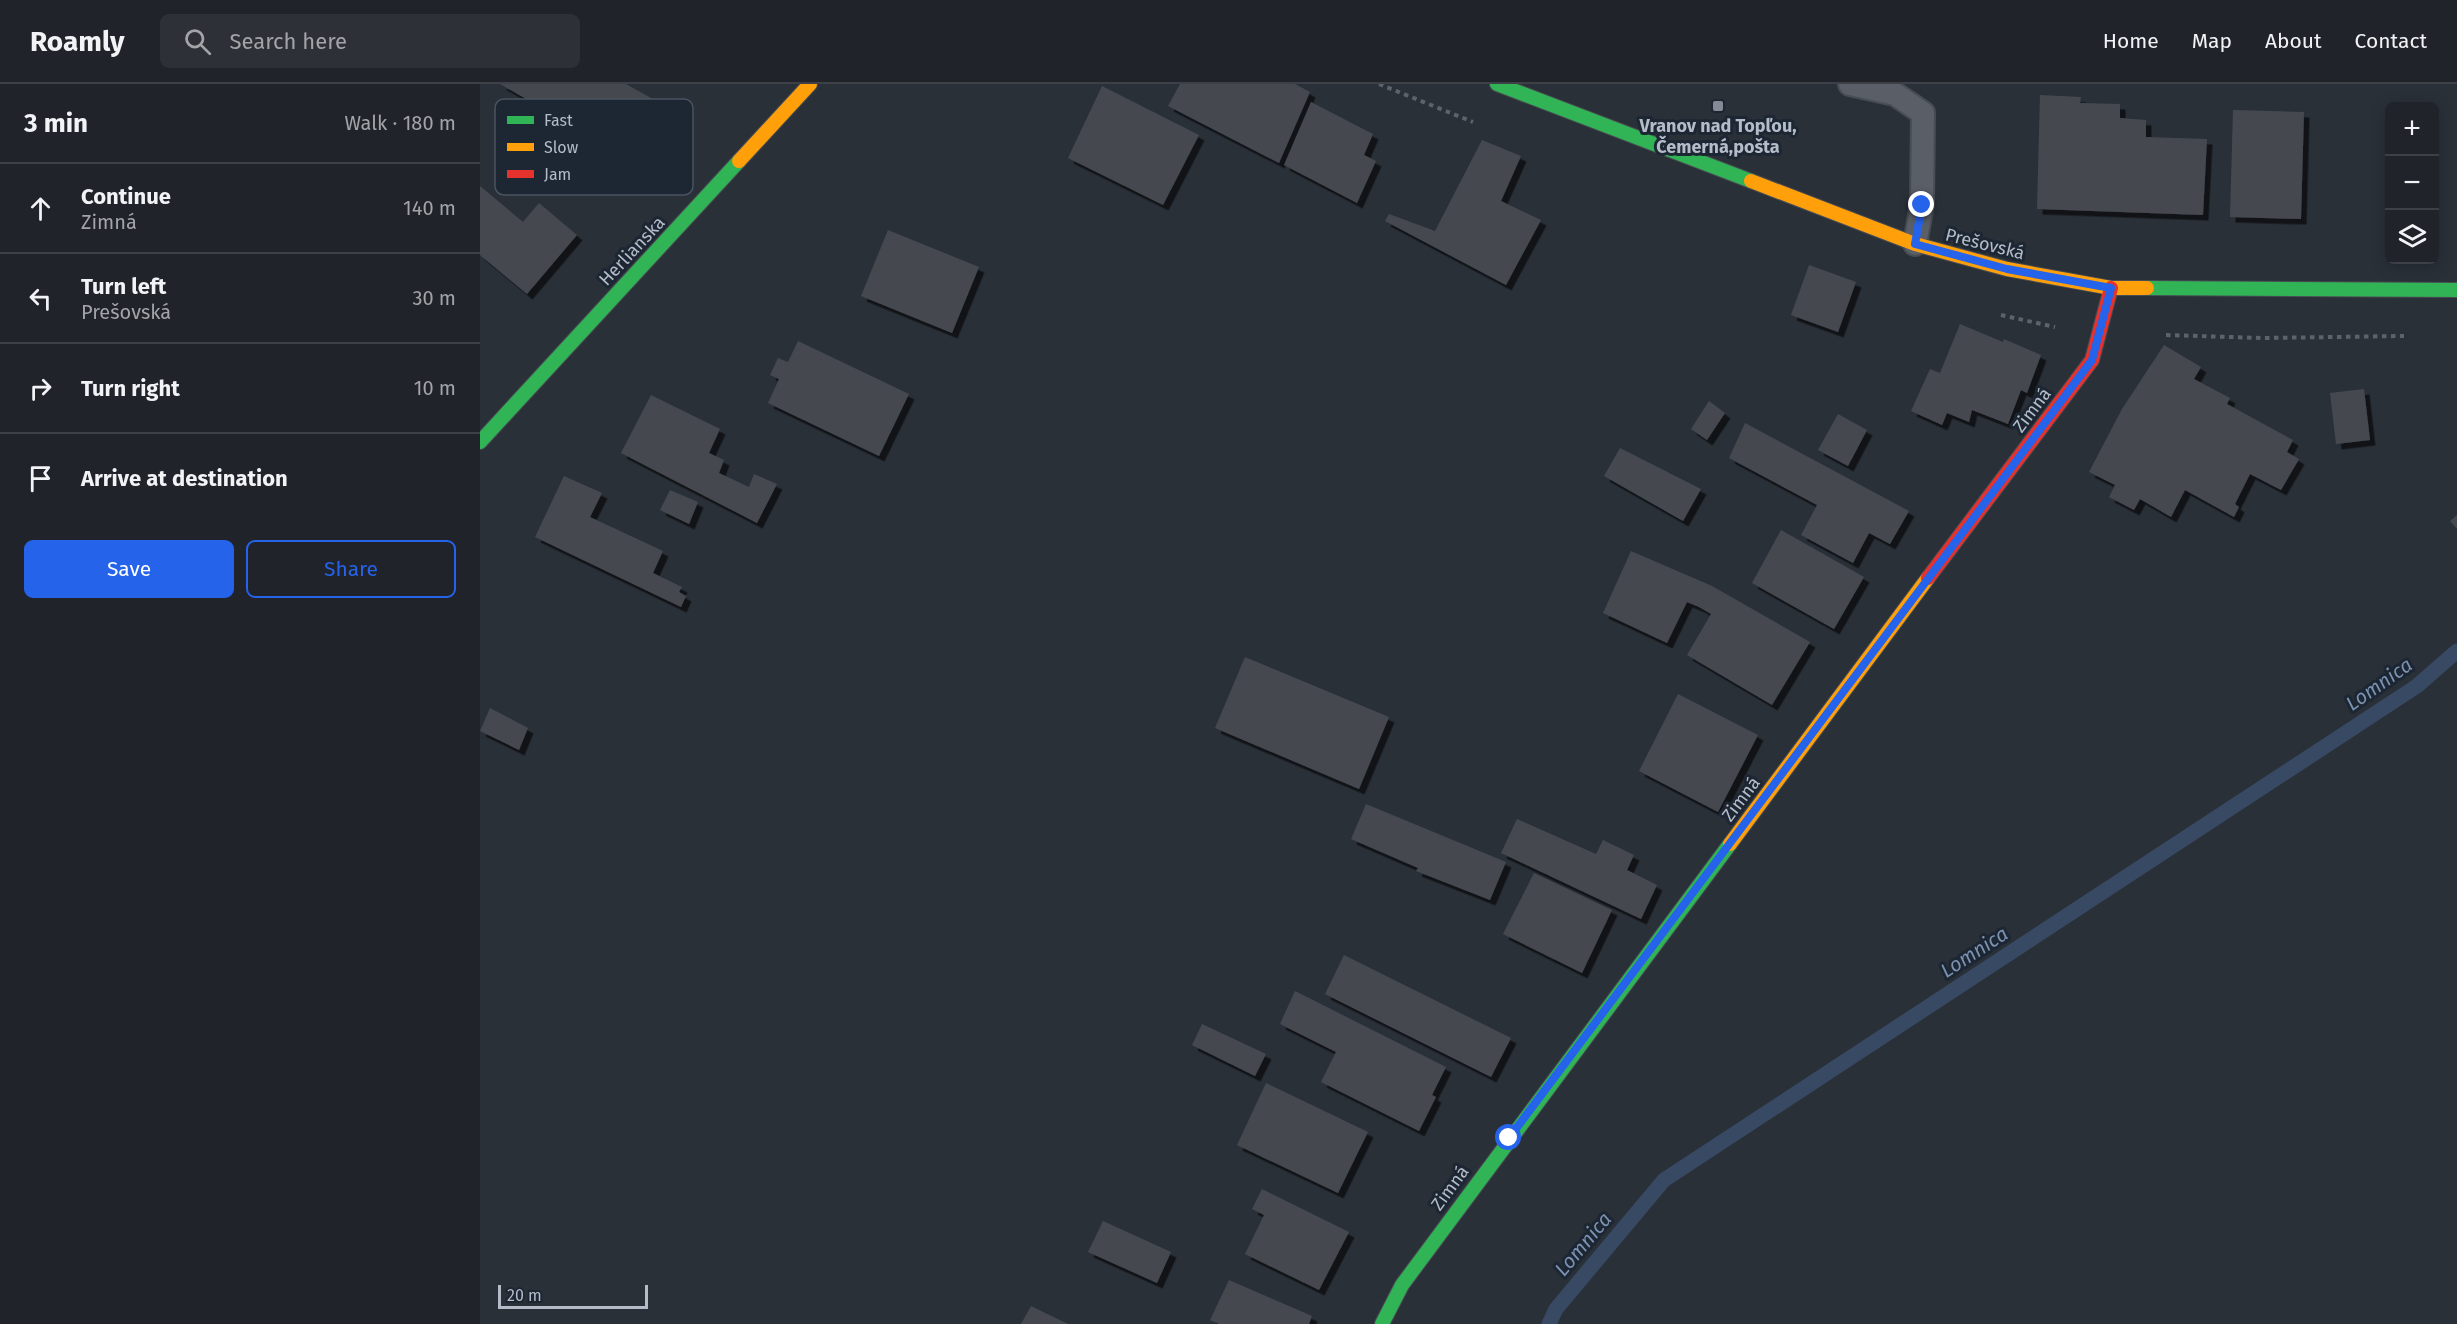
<!DOCTYPE html>
<meta charset="utf-8">
<style>
:root{--surface:#20242a;--page:#2d3036;--text:#f1f3f6;--muted:#a2a4a8;--line:#3d4147;--accent:#2563eb}
body{margin:0;font-family:"Fira Sans",sans-serif;background:var(--page);color:var(--text)}
.controls{position:absolute;right:18px;top:18px;display:grid;overflow:hidden;border-radius:9px;box-shadow:0 3px 15px #0003}
.controls button{width:54px;height:54px;display:grid;place-items:center;padding:0;border:0;border-bottom:2px solid var(--line);background:var(--surface);color:var(--text);font:30px sans-serif}
.scale{position:absolute;left:18px;bottom:15px;width:150px;box-sizing:border-box;padding-left:6px;border:3px solid #b4bcc9;border-top:0;font-size:16px;line-height:21px;white-space:nowrap;color:#b4bcc9;-webkit-text-stroke:4px #1d2633;paint-order:stroke}
.stop{position:absolute;width:18px;height:18px;margin:-14px;border:4px solid #2563eb;border-radius:50%;background:#fff}
.stop.end{background:#2563eb;border-color:#fff;box-shadow:0 2px 6px #0008}
.list{margin:0;padding:0;list-style:none}
h2{display:flex;justify-content:space-between;align-items:center;height:78px;margin:0;padding:0 24px;font-size:26px}
h2 small{font-size:20px;font-weight:400;color:var(--muted)}
.list li{display:grid;grid-template-columns:39px 1fr auto;gap:18px;align-items:center;box-sizing:border-box;height:90px;padding:0 24px;border-top:2px solid var(--line)}
.list b{display:block;font-size:22px;white-space:nowrap}
.list p{margin:0;font-size:20px;white-space:nowrap;color:var(--muted)}
.list em{font-size:20px;font-style:normal;color:var(--muted)}
.actions{display:flex;gap:12px;padding:18px 24px}
.actions a{flex:1;padding:14px 0;border:2px solid var(--accent);border-radius:9px;text-align:center;font-size:21px;color:var(--accent)}
.actions .main{background:var(--accent);color:#fff}
.icon{flex:none;width:33px;height:33px;fill:none;stroke:currentColor;stroke-width:2;stroke-linecap:round;stroke-linejoin:round}
.map{position:relative;flex:none;width:1977px;height:1240px;overflow:hidden}
header{display:flex;align-items:center;gap:36px;box-sizing:border-box;height:84px;padding:0 30px;background:var(--surface);border-bottom:2px solid var(--line)}
header strong{font-size:28px}
nav{display:flex;gap:33px;margin-inline-start:auto;font-size:21px}
.search{width:420px;height:54px;background:var(--page);display:flex;align-items:center;gap:15px;box-sizing:border-box;padding:0 21px;border-radius:9px;color:var(--muted);font-size:22px}
main{display:flex}
aside{flex:1;background:var(--surface)}
.map>svg:first-child{display:block}
.lines{fill:none;stroke-linecap:round;stroke-linejoin:round}
.stream{stroke:#384963;stroke-width:15}
.building{fill:#444950;filter:url(#shadow)}
.lane-casing{stroke:#484c53;stroke-width:26}
.fast-casing{stroke:#484c53;stroke-width:16}
.slow-casing{stroke:#484c53;stroke-width:16}
.jam-casing{stroke:#484c53;stroke-width:16}
.path{stroke:#5d636a;stroke-width:4;stroke-dasharray:4.5 4.5;stroke-linecap:butt}
.lane{stroke:#5a5e66;stroke-width:22}
.fast{stroke:#30b455;stroke-width:14}
.slow{stroke:#ff9f0a;stroke-width:14}
.jam{stroke:#e5322d;stroke-width:14}
.route{stroke:#2563eb;stroke-width:8}
.poi-dot{fill:#848b96;stroke:#1d2633;stroke-width:2}
.labels{text-anchor:middle;stroke-width:6;stroke-linejoin:round;paint-order:stroke}
.poi-label{font-size:18px;font-weight:bold;fill:#b4bcc9;stroke:#1d2633}
.street-label{font-size:18px;fill:#b4bcc9;stroke:#1d2633}
.water-label{font-size:20px;font-style:italic;fill:#7c92b1;stroke:#1d2633}
.key{fill:#1d2633;stroke:#4a5360;stroke-width:1.5}
.key-label{font-size:16px;fill:#b4bcc9}
</style>
<header>
<strong>Roamly</strong>
<div class="search"><svg class="icon" aria-label="search" viewBox="0 0 24 24"><circle cx="10" cy="10" r="6"/><path d="M15 15l6 6"/></svg>Search here</div>
<nav><a>Home</a><a>Map</a><a>About</a><a>Contact</a></nav>
</header>
<main>
<aside>
<h2>3 min<small>Walk · 180 m</small></h2>
<ul class="list">
<li><svg class="icon" aria-label="ahead" viewBox="0 0 24 24"><path d="M12 20V5M6 11l6-6 6 6"/></svg><div><b>Continue</b><p>Zimná</p></div><em>140 m</em></li>
<li><svg class="icon" aria-label="left" viewBox="0 0 24 24"><path d="M17 20v-9H6M10 6l-5 5 5 5"/></svg><div><b>Turn left</b><p>Prešovská</p></div><em>30 m</em></li>
<li><svg class="icon" aria-label="right" viewBox="0 0 24 24"><path d="M7 20v-9h11M14 6l5 5-5 5"/></svg><div><b>Turn right</b></div><em>10 m</em></li>
<li><svg class="icon" aria-label="arrive" viewBox="0 0 24 24"><path d="M6 21V4h12l-3 4 3 4H6"/></svg><div><b>Arrive at destination</b></div></li>
</ul>
<div class="actions"><a class="main">Save</a><a>Share</a></div>
</aside>
<div class="map">
<svg width="1977" height="1240" viewBox="0 0 1977 1240">
<defs>
<filter id="shadow"><feDropShadow dx="5.5" dy="5.5" stdDeviation="0" flood-color="#0009"/></filter>
</defs>
<rect width="100%" height="100%" fill="#2a3038"/>
<g class="lines">
<path class="stream" d="M1069,1240L1076,1225L1184,1096L1937,602L1977,567"/>
</g>
<g class="building">
<path d="M20,0H146L196,28L164,83Z"/>
<path d="M700,0H815L830,8L799,79L688,22Z"/>
<path d="M622,2L719,51L683,121L588,74Z"/>
<path d="M1560,11L1601,13L1600,19L1640,20V34L1666,36V53L1727,55L1723,131L1557,125Z"/>
<path d="M831,18L893,50L884,71L896,77L877,119L804,81Z"/>
<path d="M1753,26L1824,28L1821,135L1750,133Z"/>
<path d="M1002,56L1041,72L1021,117L1061,136L1026,201L905,137L909,130L955,147Z"/>
<path d="M0,102L43,138L59,119L97,151L47,210L0,171Z"/>
<path d="M408,146L499,183L472,249L381,212Z"/>
<path d="M1329,181L1376,198L1358,248L1311,231Z"/>
<path d="M1480,240L1523,258L1524,255L1561,271L1547,309L1541,306L1528,340L1492,326L1489,338L1467,329L1462,341L1431,327L1450,285L1460,289Z"/>
<path d="M318,257L429,310L399,372L288,319L299,295L290,291L298,274L308,278Z"/>
<path d="M1684,261L1721,283L1714,295L1750,314L1747,320L1813,356L1807,368L1819,375L1801,406L1770,390L1755,420L1759,423L1754,433L1705,406L1691,433L1660,415L1654,426L1629,413L1635,401L1609,388L1642,325Z"/>
<path d="M1884,305L1890,356L1856,360L1850,309Z"/>
<path d="M171,311L240,345L229,369L244,376L239,389L269,403L274,390L297,400L277,439L141,369Z"/>
<path d="M1229,317L1245,329L1227,356L1211,345Z"/>
<path d="M1358,330L1387,346L1368,382L1338,366Z"/>
<path d="M1265,339L1429,427L1410,460L1389,449L1373,479L1321,451L1337,421L1249,374Z"/>
<path d="M1140,364L1221,405L1203,437L1124,392Z"/>
<path d="M84,392L122,409L110,433L183,467L173,489L202,503L199,508L206,512L201,523L55,453Z"/>
<path d="M190,406L218,418L209,440L180,426Z"/>
<path d="M1977,431V445L1970,437Z"/>
<path d="M1301,446L1384,493L1354,545L1272,499Z"/>
<path d="M1151,467L1232,502L1330,558L1292,621L1207,571L1231,530L1219,523L1207,518L1187,559L1123,529Z"/>
<path d="M765,573L909,633L879,705L735,644Z"/>
<path d="M1198,610L1278,651L1238,728L1159,687Z"/>
<path d="M10,624L48,644L39,666L0,647Z"/>
<path d="M886,720L1026,778L1010,816L936,787L938,784L871,755Z"/>
<path d="M1037,735L1116,770L1123,756L1154,771L1147,786L1177,801L1161,835L1021,769Z"/>
<path d="M1054,789L1132,826L1102,889L1023,850Z"/>
<path d="M864,871L1031,954L1011,993L845,910Z"/>
<path d="M815,907L966,983L952,1011L956,1013L939,1047L841,998L856,968L800,940Z"/>
<path d="M722,940L786,970L775,992L712,961Z"/>
<path d="M786,999L888,1048L858,1109L757,1061Z"/>
<path d="M782,1105L869,1148L839,1206L765,1170L784,1131L772,1125Z"/>
<path d="M623,1137L691,1168L677,1199L608,1168Z"/>
<path d="M749,1196L832,1232L829,1240H739L730,1236Z"/>
<path d="M551,1222L588,1240H541Z"/>
</g>
<g class="lines">
<g class="lane-casing">
<path id="lane" d="M1370,0L1415,10L1443,29L1442,121L1435,160"/>
</g>
<g class="fast-casing">
<g id="fast">
<path d="M1017,0L1271,97"/>
<path d="M1667,204L1977,206"/>
<path d="M0,358L259,77"/>
<path d="M902,1240L922,1201L1250,760"/>
</g>
</g>
<g class="slow-casing">
<g id="slow">
<path d="M259,77L330,0"/>
<path d="M1271,97L1435,160L1527,185L1631,204H1667"/>
<path d="M1250,760L1448,494"/>
</g>
</g>
<g class="jam-casing">
<path id="jam" d="M1448,494L1612,276L1631,204"/>
</g>
<g class="path">
<path d="M899,0L993,38"/>
<path d="M1521,231L1575,243"/>
<path d="M1686,251L1782,254L1924,252"/>
</g>
<use href="#lane" class="lane"/>
<use href="#fast" class="fast"/>
<use href="#slow" class="slow"/>
<use href="#jam" class="jam"/>
</g>
<g class="lines">
<path class="route" d="M1029,1054L1612,276L1631,204L1527,185L1435,160L1442,121"/>
</g>
<rect class="poi-dot" x="1232" y="16" width="12" height="12" rx="3"/>
<g class="labels">
<g class="poi-label">
<text x="1238" y="48">Vranov nad Topľou,<tspan x="1238" dy="21">Čemerná,pošta</tspan></text>
</g>
<g class="street-label">
<text transform="translate(1505 160) rotate(14)" y="6">Prešovská</text>
<text transform="translate(152 167) rotate(-47)" y="6">Herlianska</text>
<text transform="translate(1552 326) rotate(-53)" y="6">Zimná</text>
<text transform="translate(1261 715) rotate(-53)" y="6">Zimná</text>
<text transform="translate(970 1104) rotate(-54)" y="6">Zimná</text>
</g>
<g class="water-label">
<text transform="translate(1899 600) rotate(-35)" y="7">Lomnica</text>
<text transform="translate(1494 868) rotate(-33)" y="7">Lomnica</text>
<text transform="translate(1103 1160) rotate(-50)" y="7">Lomnica</text>
</g>
</g>
<rect x="15" y="15" width="198" height="96" rx="9" class="key"/>
<rect x="27" y="32" width="27" height="8" fill="#30b455"/>
<rect x="27" y="59" width="27" height="8" fill="#ff9f0a"/>
<rect x="27" y="86" width="27" height="8" fill="#e5322d"/>
<g class="key-label">
<text x="64" y="42">Fast</text>
<text x="64" y="69">Slow</text>
<text x="64" y="96">Jam</text>
</g>
</svg>
<div class="controls">
<button>+</button>
<button>−</button>
<button><svg class="icon" aria-label="layers" viewBox="0 0 24 24"><path d="M12 4l9 5-9 5-9-5zM3 14l9 5 9-5"/></svg></button>
</div>
<div class="scale">20 m</div>
<div class="stop" style="left:1029px;top:1054px"></div>
<div class="stop end" style="left:1442px;top:121px"></div>
</div>
</main>
